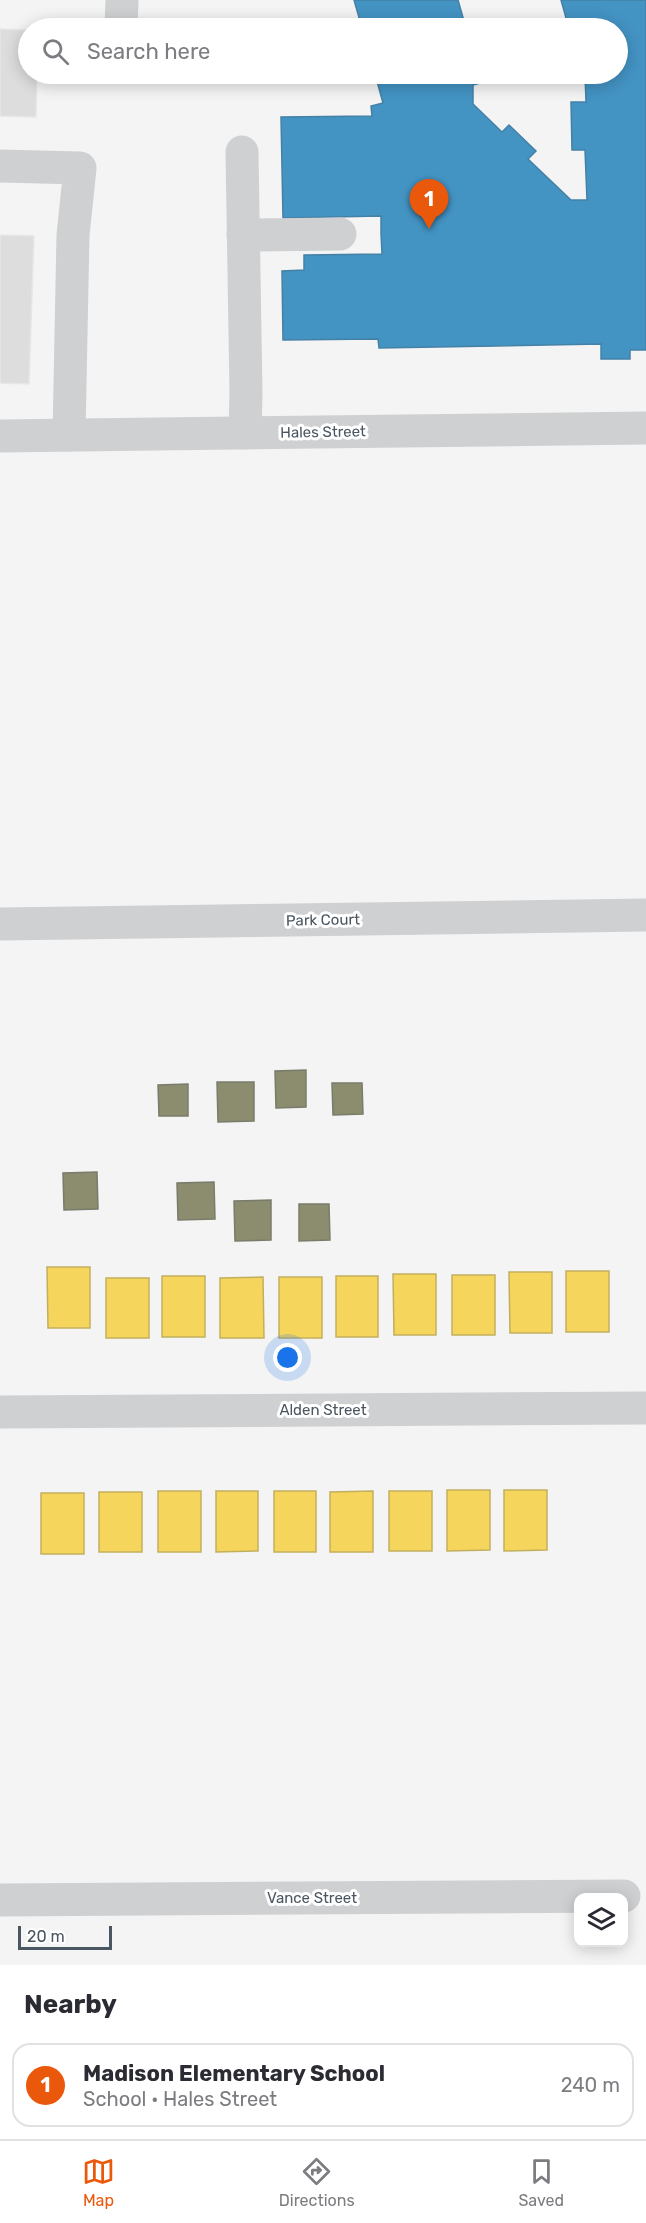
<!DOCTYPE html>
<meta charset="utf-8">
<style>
:root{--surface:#fff;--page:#f2f2f3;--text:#2b2b33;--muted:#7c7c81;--line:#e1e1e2;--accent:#ea580c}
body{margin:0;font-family:Rubik,sans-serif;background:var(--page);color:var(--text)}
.controls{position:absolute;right:18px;bottom:18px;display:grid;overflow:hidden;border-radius:12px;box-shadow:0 3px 15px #0003}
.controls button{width:54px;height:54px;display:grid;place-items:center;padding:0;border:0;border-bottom:2px solid var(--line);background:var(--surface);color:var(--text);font:30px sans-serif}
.scale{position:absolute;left:18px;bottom:15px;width:94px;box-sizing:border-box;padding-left:6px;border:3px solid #4a5661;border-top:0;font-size:16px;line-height:21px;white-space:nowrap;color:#4a5661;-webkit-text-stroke:4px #fff;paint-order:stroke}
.you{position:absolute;left:288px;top:1358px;width:21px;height:21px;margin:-15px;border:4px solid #fff;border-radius:50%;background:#1a73e8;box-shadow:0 0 0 9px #1a73e833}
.badge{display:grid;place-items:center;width:39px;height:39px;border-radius:50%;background:var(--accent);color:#fff;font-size:20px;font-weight:700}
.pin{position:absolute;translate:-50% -50px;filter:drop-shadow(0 2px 3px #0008)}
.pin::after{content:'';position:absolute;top:32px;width:21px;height:18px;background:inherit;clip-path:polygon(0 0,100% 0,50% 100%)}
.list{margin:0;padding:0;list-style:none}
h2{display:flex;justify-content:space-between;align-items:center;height:78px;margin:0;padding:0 24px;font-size:26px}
h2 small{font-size:20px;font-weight:400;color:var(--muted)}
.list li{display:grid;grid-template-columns:39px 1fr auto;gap:18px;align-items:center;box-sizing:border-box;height:84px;margin:0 12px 12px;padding:0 12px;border:2px solid var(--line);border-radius:18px}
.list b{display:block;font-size:22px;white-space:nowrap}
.list p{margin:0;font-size:20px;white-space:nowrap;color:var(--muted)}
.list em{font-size:20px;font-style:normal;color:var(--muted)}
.icon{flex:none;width:33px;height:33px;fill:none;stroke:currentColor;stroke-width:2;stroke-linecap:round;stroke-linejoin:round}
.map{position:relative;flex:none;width:646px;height:1965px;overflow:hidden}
.search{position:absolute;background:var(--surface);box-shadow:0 3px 15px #0003;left:18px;right:18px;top:18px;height:66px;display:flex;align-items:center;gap:15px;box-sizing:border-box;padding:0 21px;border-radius:33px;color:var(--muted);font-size:22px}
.sheet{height:174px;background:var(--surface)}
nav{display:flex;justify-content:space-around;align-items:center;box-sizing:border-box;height:84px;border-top:2px solid var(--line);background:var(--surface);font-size:16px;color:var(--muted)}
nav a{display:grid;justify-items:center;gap:3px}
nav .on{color:var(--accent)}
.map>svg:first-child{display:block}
.homes{fill:#f6d55c;stroke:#c2af5e;stroke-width:1.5}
.schools{fill:#4393c3;stroke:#4581a6;stroke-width:1.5}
.industry{fill:#8c8c6e;stroke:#787c6a;stroke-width:1.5}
.building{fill:#ddddde;stroke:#e5e6e7;stroke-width:1.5}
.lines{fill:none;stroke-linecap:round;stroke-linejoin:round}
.minor{stroke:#ced0d2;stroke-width:33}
.labels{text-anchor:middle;stroke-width:6;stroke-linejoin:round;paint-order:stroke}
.street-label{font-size:15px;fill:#4a5661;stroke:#fff}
</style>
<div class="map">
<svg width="646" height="1965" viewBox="0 0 646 1965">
<rect width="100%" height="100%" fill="#f4f4f4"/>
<g class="homes">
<path d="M47,1267H90V1328H48Z"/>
<rect x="566" y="1271" width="43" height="61"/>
<path d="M509,1272H552V1333H510Z"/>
<path d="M393,1274H436V1335H394Z"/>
<rect x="452" y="1275" width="43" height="60"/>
<rect x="162" y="1276" width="43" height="61"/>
<rect x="336" y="1276" width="42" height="61"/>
<path d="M263,1277L264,1338H220V1278Z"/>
<rect x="279" y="1277" width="43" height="61"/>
<rect x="106" y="1278" width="43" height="60"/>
<path d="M447,1490H490V1550L447,1551Z"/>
<path d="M504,1490H547V1550L504,1551Z"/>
<rect x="158" y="1491" width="43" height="61"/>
<path d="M216,1491H258V1551L216,1552Z"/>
<rect x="274" y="1491" width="42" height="61"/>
<path d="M373,1491V1552H330V1492Z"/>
<rect x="389" y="1491" width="43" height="60"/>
<rect x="99" y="1492" width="43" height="60"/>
<rect x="41" y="1493" width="43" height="61"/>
</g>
<g class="schools">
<path d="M354,0H458L466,28H362Z"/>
<path d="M561,0H646V350H630V359H601V344L379,348L378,339L283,340L282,271L304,270V255L382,254L381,233V216L283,218L281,117L372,116L371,106L383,103L375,74H512L473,85V104L502,132L509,125L536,151L528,159L571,200H587L585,150H572L571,102H586L585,74H618V28H557L568,25Z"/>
</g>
<g class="industry">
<path d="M306,1070V1107L276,1108L275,1071Z"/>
<path d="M217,1082H254V1121L218,1122Z"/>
<path d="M332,1083H362L363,1114L333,1115Z"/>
<path d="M188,1084V1116H159L158,1085Z"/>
<path d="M97,1172L98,1209L64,1210L63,1173Z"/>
<path d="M214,1182L215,1219L178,1220L177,1183Z"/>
<path d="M271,1200V1240L235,1241L234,1201Z"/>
<path d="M299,1204H329L330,1240L299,1241Z"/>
</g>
<g class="building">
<path d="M0,29L28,30V74H37L36,117L0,116Z"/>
<path d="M0,235L34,236L29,384L0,383Z"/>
</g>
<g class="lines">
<g class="minor">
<path d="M121,28L122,0"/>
<path d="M242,152L246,393L245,433"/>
<path d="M0,166L80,168L73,235L69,435"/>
<path d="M243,235L340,234"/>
<path d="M0,436L646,428"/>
<path d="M0,924L646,915"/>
<path d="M0,1412L646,1408"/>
<path d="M0,1900L624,1896"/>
</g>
</g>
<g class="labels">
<g class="street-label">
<text transform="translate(323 432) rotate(-1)" y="5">Hales Street</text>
<text transform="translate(323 920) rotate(-1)" y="5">Park Court</text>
<text x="323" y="1415">Alden Street</text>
<text x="312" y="1903">Vance Street</text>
</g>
</g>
</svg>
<div class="controls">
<button><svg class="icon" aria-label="layers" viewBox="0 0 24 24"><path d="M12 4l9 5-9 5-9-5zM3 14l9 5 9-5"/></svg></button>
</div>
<div class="scale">20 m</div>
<div class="you"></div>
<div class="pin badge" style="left:429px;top:229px">1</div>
<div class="search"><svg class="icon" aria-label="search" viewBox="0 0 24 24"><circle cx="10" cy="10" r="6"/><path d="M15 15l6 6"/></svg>Search here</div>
</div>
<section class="sheet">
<h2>Nearby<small></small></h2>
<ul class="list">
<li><span class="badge">1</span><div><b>Madison Elementary School</b><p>School · Hales Street</p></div><em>240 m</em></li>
</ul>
</section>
<nav>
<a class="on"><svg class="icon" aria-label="map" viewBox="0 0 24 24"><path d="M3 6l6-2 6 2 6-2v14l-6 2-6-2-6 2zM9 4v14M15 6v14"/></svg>Map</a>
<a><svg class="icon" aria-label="directions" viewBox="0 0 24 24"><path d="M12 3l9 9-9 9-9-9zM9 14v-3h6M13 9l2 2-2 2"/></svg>Directions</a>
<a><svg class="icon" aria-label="saved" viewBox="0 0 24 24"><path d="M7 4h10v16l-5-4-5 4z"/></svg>Saved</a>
</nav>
